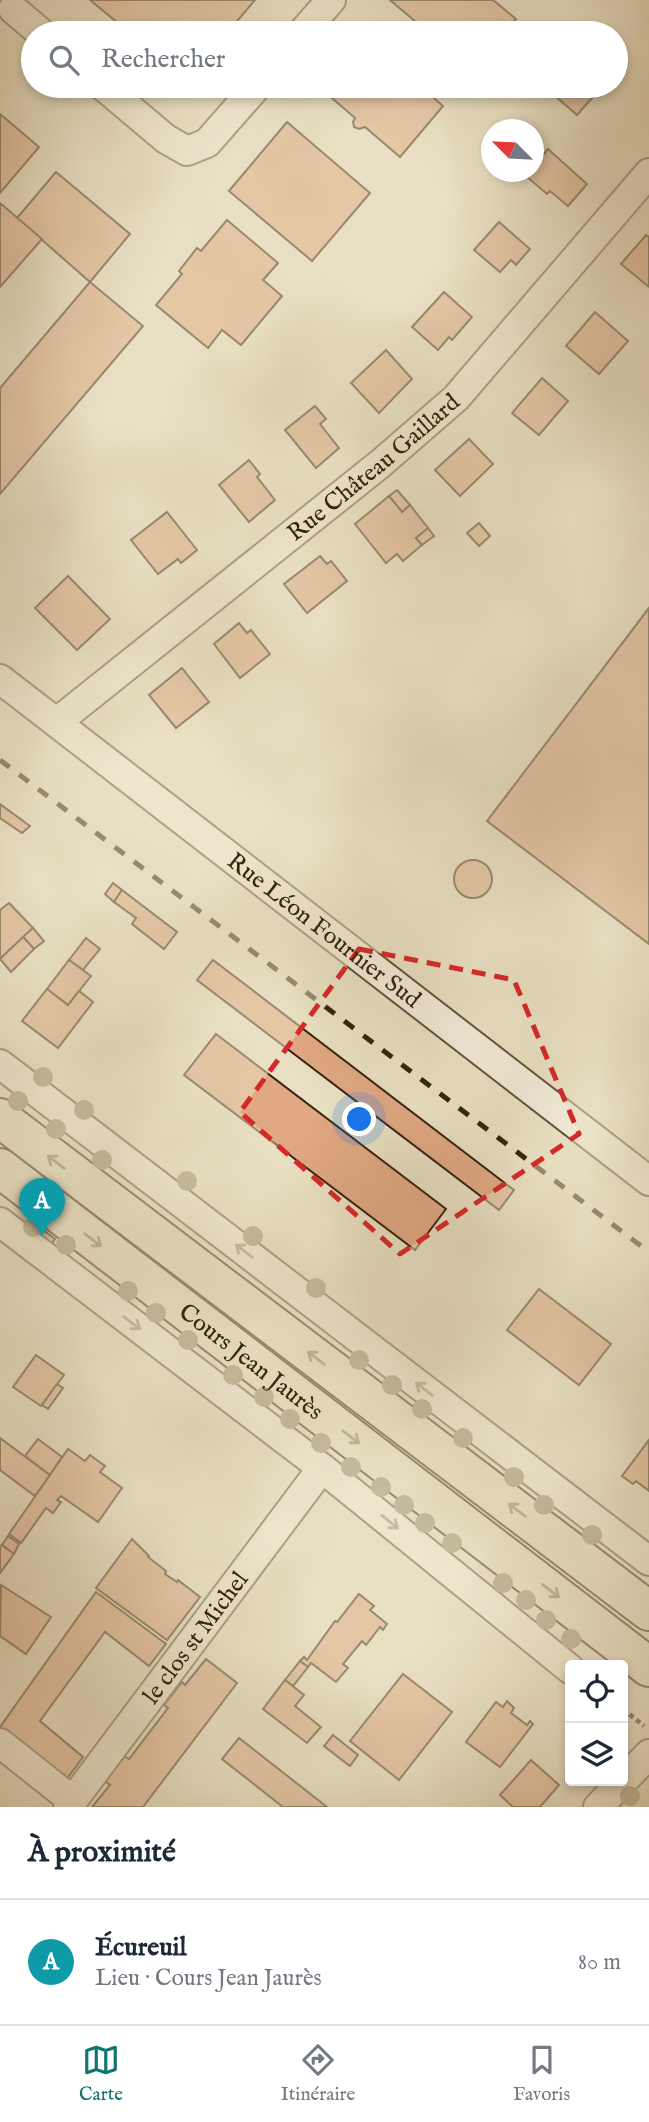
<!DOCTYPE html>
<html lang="fr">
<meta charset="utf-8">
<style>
:root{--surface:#fff;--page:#f2f2f3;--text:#1f2937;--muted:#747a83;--line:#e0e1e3;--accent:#0f766e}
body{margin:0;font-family:"IM FELL English",serif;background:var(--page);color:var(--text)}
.controls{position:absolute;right:21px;bottom:21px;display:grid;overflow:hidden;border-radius:7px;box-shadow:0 4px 10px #0003}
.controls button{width:63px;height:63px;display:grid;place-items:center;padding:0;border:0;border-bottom:2px solid var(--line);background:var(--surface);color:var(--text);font:35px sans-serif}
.compass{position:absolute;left:481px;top:119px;width:63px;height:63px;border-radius:50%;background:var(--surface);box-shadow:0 4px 10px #0003;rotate:294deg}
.you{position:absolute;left:360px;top:1120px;width:24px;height:24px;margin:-18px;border:5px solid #fff;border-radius:50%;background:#1a73e8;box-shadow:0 0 0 10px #1a73e833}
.badge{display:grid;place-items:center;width:46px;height:46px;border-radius:50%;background:var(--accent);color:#fff;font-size:23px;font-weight:700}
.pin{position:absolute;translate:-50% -58px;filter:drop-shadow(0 2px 4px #0008)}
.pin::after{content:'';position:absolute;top:37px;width:24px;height:21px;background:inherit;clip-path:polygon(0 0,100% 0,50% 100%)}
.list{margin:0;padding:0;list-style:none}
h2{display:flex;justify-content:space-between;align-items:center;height:91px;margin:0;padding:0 28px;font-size:30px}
h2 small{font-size:23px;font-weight:400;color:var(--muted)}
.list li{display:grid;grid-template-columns:46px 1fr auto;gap:21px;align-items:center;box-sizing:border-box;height:126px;padding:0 28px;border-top:2px solid var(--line)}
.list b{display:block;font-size:26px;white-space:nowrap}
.list p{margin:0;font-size:23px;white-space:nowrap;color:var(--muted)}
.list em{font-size:23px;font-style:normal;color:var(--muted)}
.icon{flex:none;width:38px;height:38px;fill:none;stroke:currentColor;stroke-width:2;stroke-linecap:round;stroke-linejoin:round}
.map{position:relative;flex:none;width:649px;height:1807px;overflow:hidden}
.search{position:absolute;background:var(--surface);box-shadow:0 4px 10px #0003;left:21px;right:21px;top:21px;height:77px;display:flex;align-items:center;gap:18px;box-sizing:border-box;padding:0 24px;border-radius:38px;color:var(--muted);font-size:26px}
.sheet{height:217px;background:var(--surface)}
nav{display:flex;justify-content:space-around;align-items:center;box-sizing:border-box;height:98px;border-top:2px solid var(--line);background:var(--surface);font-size:19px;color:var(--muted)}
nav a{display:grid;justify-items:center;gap:4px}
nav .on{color:var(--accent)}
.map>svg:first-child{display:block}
.building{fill:#e0a884;stroke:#37230b;stroke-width:2}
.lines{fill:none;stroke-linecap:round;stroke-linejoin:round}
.minor-casing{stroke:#645239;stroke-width:32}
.primary-casing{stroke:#37230b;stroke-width:42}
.path{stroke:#37230b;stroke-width:4.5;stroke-dasharray:5 3.5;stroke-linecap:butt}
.minor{stroke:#f1ebd8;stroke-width:28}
.primary{stroke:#e9e0c3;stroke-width:38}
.rail{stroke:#37230b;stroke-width:5;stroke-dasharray:12 12;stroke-linecap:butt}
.tree{fill:#9a8e70}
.oneway{stroke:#908267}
.oneway2{stroke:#9d917c}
.marked{fill:none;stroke:#d62828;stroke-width:5;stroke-dasharray:14 9;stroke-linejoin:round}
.labels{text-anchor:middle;stroke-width:7;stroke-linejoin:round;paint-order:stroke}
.street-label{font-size:24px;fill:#37230b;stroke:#f1ebd8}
</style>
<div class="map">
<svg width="649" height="1807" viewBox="0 0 649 1807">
<rect width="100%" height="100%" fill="#e9e0c3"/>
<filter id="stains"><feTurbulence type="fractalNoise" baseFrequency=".00286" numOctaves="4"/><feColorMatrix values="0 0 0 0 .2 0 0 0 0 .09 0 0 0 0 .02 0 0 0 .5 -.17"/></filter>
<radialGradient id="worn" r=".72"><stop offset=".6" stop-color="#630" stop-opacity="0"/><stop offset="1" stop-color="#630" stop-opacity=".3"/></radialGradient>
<g class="building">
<path d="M90,0H255L227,33H130Z"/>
<path d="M390,0H493L516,19L503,33H429Z"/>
<path d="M318,86H420L443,106L400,157L365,127L359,129L354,127L353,122L355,118Z"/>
<path d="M548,86H606L601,92L599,90L577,115L546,88Z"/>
<path d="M0,114L39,147L0,193Z"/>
<path d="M287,122L370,193L312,261L229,191Z"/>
<path d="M548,149L587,184L568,206L550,191L547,194L525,175L528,172H534V166Z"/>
<path d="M56,172L130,234L90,282L17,218Z"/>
<path d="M0,203L42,239L0,287Z"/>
<path d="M227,220L278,263L263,280L282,296L241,345L222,330L208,348L156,305L182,274L179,271L197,248L201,251Z"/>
<path d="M499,222L530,249L516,265L511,260L500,272L474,250Z"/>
<path d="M646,235L649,237V287L621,264Z"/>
<path d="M90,282L143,326L0,494V388Z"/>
<path d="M444,292L472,317L452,340L449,337L438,350L412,327Z"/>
<path d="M595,312L628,341L599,374L566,346Z"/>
<path d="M386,350L412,379L379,413L351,383Z"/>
<path d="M542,378L568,401L539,435L512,413Z"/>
<path d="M315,406L326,419L320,424L339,448L316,468L285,430Z"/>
<path d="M469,439L493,464L460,496L435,470Z"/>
<path d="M249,460L260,474L257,477L275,500L249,522L219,485Z"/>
<path d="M397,490L410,505L402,512L389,496Z"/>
<path d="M389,496L402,512L410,505L428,528L416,538L422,545L403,561L397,554L386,563L355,524Z"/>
<path d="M167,512L197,550L181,563L178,559L158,574L131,540Z"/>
<path d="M479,523L490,536L479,546L467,533Z"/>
<path d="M428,528L434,536L422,545L416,538Z"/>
<path d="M320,556L327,564L331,561L347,581L307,613L284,584Z"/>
<path d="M68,576L110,619L77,650L35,608Z"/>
<path d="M649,608V944L487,821Z"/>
<path d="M239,623L247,633L251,630L270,654L240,678L214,644Z"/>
<path d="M182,668L209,702L176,728L149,695Z"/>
<path d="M0,804L30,826L22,833L0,818Z"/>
<circle cx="473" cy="879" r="19"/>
<path d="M113,883L122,890L114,902L105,894Z"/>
<path d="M122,890L177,932L164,949L132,924L136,918L114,902Z"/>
<path d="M9,903L33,928L0,959V910Z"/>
<path d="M33,928L44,941L34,949L23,937Z"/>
<path d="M23,937L34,949L11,972L0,959Z"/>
<path d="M86,938L100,949L83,970L69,960Z"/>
<path d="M69,960L91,976L68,1005L47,989Z"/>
<path d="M213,960L514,1190L499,1210L197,980Z"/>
<path d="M47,989L68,1005L79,991L93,1002L58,1048L22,1021Z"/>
<path d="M216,1034L446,1209L415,1250L184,1075Z"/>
<path d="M35,1224L55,1239L49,1248L28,1233Z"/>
<path d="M539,1289L611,1344L579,1385L507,1330Z"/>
<path d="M36,1355L64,1375L41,1406L13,1387Z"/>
<path d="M57,1384L63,1388L48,1409L42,1405Z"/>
<path d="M0,1438L50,1475L35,1496L0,1470Z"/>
<path d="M38,1439L62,1457L50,1475L25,1456Z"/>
<path d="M649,1440V1491L636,1481L633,1484L622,1476Z"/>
<path d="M68,1449L85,1461L90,1455L105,1466L100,1472L122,1488L98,1522L61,1496L57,1500L61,1502L53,1513L46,1508L21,1543L9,1534Z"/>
<path d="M8,1536L19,1544L14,1554L2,1545Z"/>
<path d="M132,1539L149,1556L148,1557L166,1571L165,1574L177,1582L178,1580L200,1597L167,1640L96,1588Z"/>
<path d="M2,1545L14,1554L0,1573V1547Z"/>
<path d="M1,1585L51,1617L26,1654L0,1636Z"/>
<path d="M96,1592L166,1644L149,1666L105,1632L40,1721L83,1757L66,1780L0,1727Z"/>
<path d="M359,1594L374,1606L370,1610L387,1624L383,1630L380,1627L366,1645L362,1641L343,1664L348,1668L336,1682L311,1663L308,1667L300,1661L304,1657L307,1660L335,1621L337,1622Z"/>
<path d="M206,1659L237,1683L143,1807H92L110,1785L105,1781L124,1756L129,1759L168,1708L164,1705L182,1682L185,1685Z"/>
<path d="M300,1661L308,1667L293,1686L285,1680Z"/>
<path d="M403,1674L452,1712L399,1780L350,1741Z"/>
<path d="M285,1680L304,1695L295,1706L321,1727L307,1743L263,1709Z"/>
<path d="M507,1701L514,1708L511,1713L527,1725L530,1721L533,1724L500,1767L466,1742L496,1702L503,1707Z"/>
<path d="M333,1735L358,1755L350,1766L324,1746Z"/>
<path d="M239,1738L327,1807H283L222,1759Z"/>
<path d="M531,1760L559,1785L540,1807H513L500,1795Z"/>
</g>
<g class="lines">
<g class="minor-casing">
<g id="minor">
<path d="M13,9L41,33"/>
<path d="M302,33L331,0"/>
<path d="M103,86L166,139L187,151L207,143L257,86"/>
<path id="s1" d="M0,679L649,1181"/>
<path id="s2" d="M57,722L380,464L456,398L649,173"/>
<path d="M0,1064L649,1561"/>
<path d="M0,1222L322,1468L570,1669"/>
<path d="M0,1743L73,1801"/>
<path id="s3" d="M68,1807L322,1468"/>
<path d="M598,1807L649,1754"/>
</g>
</g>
<g class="primary-casing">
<g id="primary">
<path d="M0,1118L649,1611"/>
<path id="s4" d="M0,1168L649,1667"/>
</g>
</g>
<path class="path" d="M623,1709L644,1726"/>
<use href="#minor" class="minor"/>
<use href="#primary" class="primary"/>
<path class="rail" d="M0,760L649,1252"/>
</g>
<g class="tree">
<circle cx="43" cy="1077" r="10"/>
<circle cx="18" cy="1101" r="10"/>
<circle cx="84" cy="1110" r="10"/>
<circle cx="56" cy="1129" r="10"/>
<circle cx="102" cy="1160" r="10"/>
<circle cx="187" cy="1181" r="10"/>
<circle cx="33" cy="1227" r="10"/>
<circle cx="253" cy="1236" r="10"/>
<circle cx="66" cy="1245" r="10"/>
<circle cx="316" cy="1288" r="10"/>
<circle cx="128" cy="1291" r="10"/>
<circle cx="156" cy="1313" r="10"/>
<circle cx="188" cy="1340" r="10"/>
<circle cx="359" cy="1360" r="10"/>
<circle cx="233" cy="1375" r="10"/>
<circle cx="392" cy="1385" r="10"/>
<circle cx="264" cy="1397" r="10"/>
<circle cx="422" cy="1409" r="10"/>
<circle cx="290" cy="1419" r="10"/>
<circle cx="463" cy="1438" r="10"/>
<circle cx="321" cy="1443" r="10"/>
<circle cx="351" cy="1467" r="10"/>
<circle cx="514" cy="1477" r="10"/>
<circle cx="381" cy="1487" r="10"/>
<circle cx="404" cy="1505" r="10"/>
<circle cx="544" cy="1505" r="10"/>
<circle cx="425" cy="1523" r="10"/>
<circle cx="592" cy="1535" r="10"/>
<circle cx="452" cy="1543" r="10"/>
<circle cx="503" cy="1583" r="10"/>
<circle cx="526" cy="1600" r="10"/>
<circle cx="546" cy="1620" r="10"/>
<circle cx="571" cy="1639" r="10"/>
<circle cx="630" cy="1796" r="10"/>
</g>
<defs><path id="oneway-shaft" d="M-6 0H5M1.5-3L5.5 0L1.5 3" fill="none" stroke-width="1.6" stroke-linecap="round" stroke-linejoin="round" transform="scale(1.75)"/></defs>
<g class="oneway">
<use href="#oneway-shaft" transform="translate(56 1162) rotate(-143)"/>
<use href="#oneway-shaft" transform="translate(93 1240) rotate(37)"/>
<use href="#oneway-shaft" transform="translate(316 1358) rotate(-143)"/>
<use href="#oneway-shaft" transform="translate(351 1437) rotate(37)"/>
<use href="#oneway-shaft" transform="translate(517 1510) rotate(-143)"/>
<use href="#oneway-shaft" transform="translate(551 1591) rotate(38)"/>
</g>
<g class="oneway2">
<use href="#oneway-shaft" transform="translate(244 1251) rotate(-143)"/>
<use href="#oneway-shaft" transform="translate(132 1323) rotate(37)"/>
<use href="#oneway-shaft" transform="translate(424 1389) rotate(-142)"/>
<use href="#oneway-shaft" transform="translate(390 1522) rotate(39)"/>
</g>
<path d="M0 0H649V1807H0ZM359,949L514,980L579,1134L400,1254L240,1112Z" fill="#e9e0c3" fill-opacity=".55" fill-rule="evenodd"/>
<path class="marked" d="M359,949L514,980L579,1134L400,1254L240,1112Z"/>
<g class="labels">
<g class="street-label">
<text dy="8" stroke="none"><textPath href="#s2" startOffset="406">Rue Château Gaillard</textPath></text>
<text dy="8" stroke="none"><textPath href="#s1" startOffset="410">Rue Léon Fournier Sud</textPath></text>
<text dy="8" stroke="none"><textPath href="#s4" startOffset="317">Cours Jean Jaurès</textPath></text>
<text dy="8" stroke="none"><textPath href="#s3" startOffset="212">le clos st Michel</textPath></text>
</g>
</g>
<rect width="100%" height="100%" filter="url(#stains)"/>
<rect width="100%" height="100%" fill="url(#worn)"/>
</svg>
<div class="controls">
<button><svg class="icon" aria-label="locate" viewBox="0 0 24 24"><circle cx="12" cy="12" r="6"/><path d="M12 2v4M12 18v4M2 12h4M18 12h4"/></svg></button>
<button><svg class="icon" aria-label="layers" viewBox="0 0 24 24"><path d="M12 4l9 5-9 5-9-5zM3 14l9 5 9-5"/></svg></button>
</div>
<svg class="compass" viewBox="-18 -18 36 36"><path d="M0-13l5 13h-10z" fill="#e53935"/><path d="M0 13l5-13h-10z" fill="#747a83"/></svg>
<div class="you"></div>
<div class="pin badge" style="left:42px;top:1236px;background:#0f9aa8">A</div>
<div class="search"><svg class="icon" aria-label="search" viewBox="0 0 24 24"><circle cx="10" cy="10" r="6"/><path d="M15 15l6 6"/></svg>Rechercher</div>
</div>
<section class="sheet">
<h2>À proximité<small></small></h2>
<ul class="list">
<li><span class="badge" style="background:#0f9aa8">A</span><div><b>Écureuil</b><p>Lieu · Cours Jean Jaurès</p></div><em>80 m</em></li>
</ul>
</section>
<nav>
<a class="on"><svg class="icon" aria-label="map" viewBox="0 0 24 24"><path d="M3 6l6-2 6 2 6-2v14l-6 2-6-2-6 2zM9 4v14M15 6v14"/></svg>Carte</a>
<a><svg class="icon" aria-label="directions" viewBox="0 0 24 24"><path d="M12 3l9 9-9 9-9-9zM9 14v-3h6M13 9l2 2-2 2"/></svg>Itinéraire</a>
<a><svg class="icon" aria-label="saved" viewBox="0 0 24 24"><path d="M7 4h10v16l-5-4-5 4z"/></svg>Favoris</a>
</nav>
